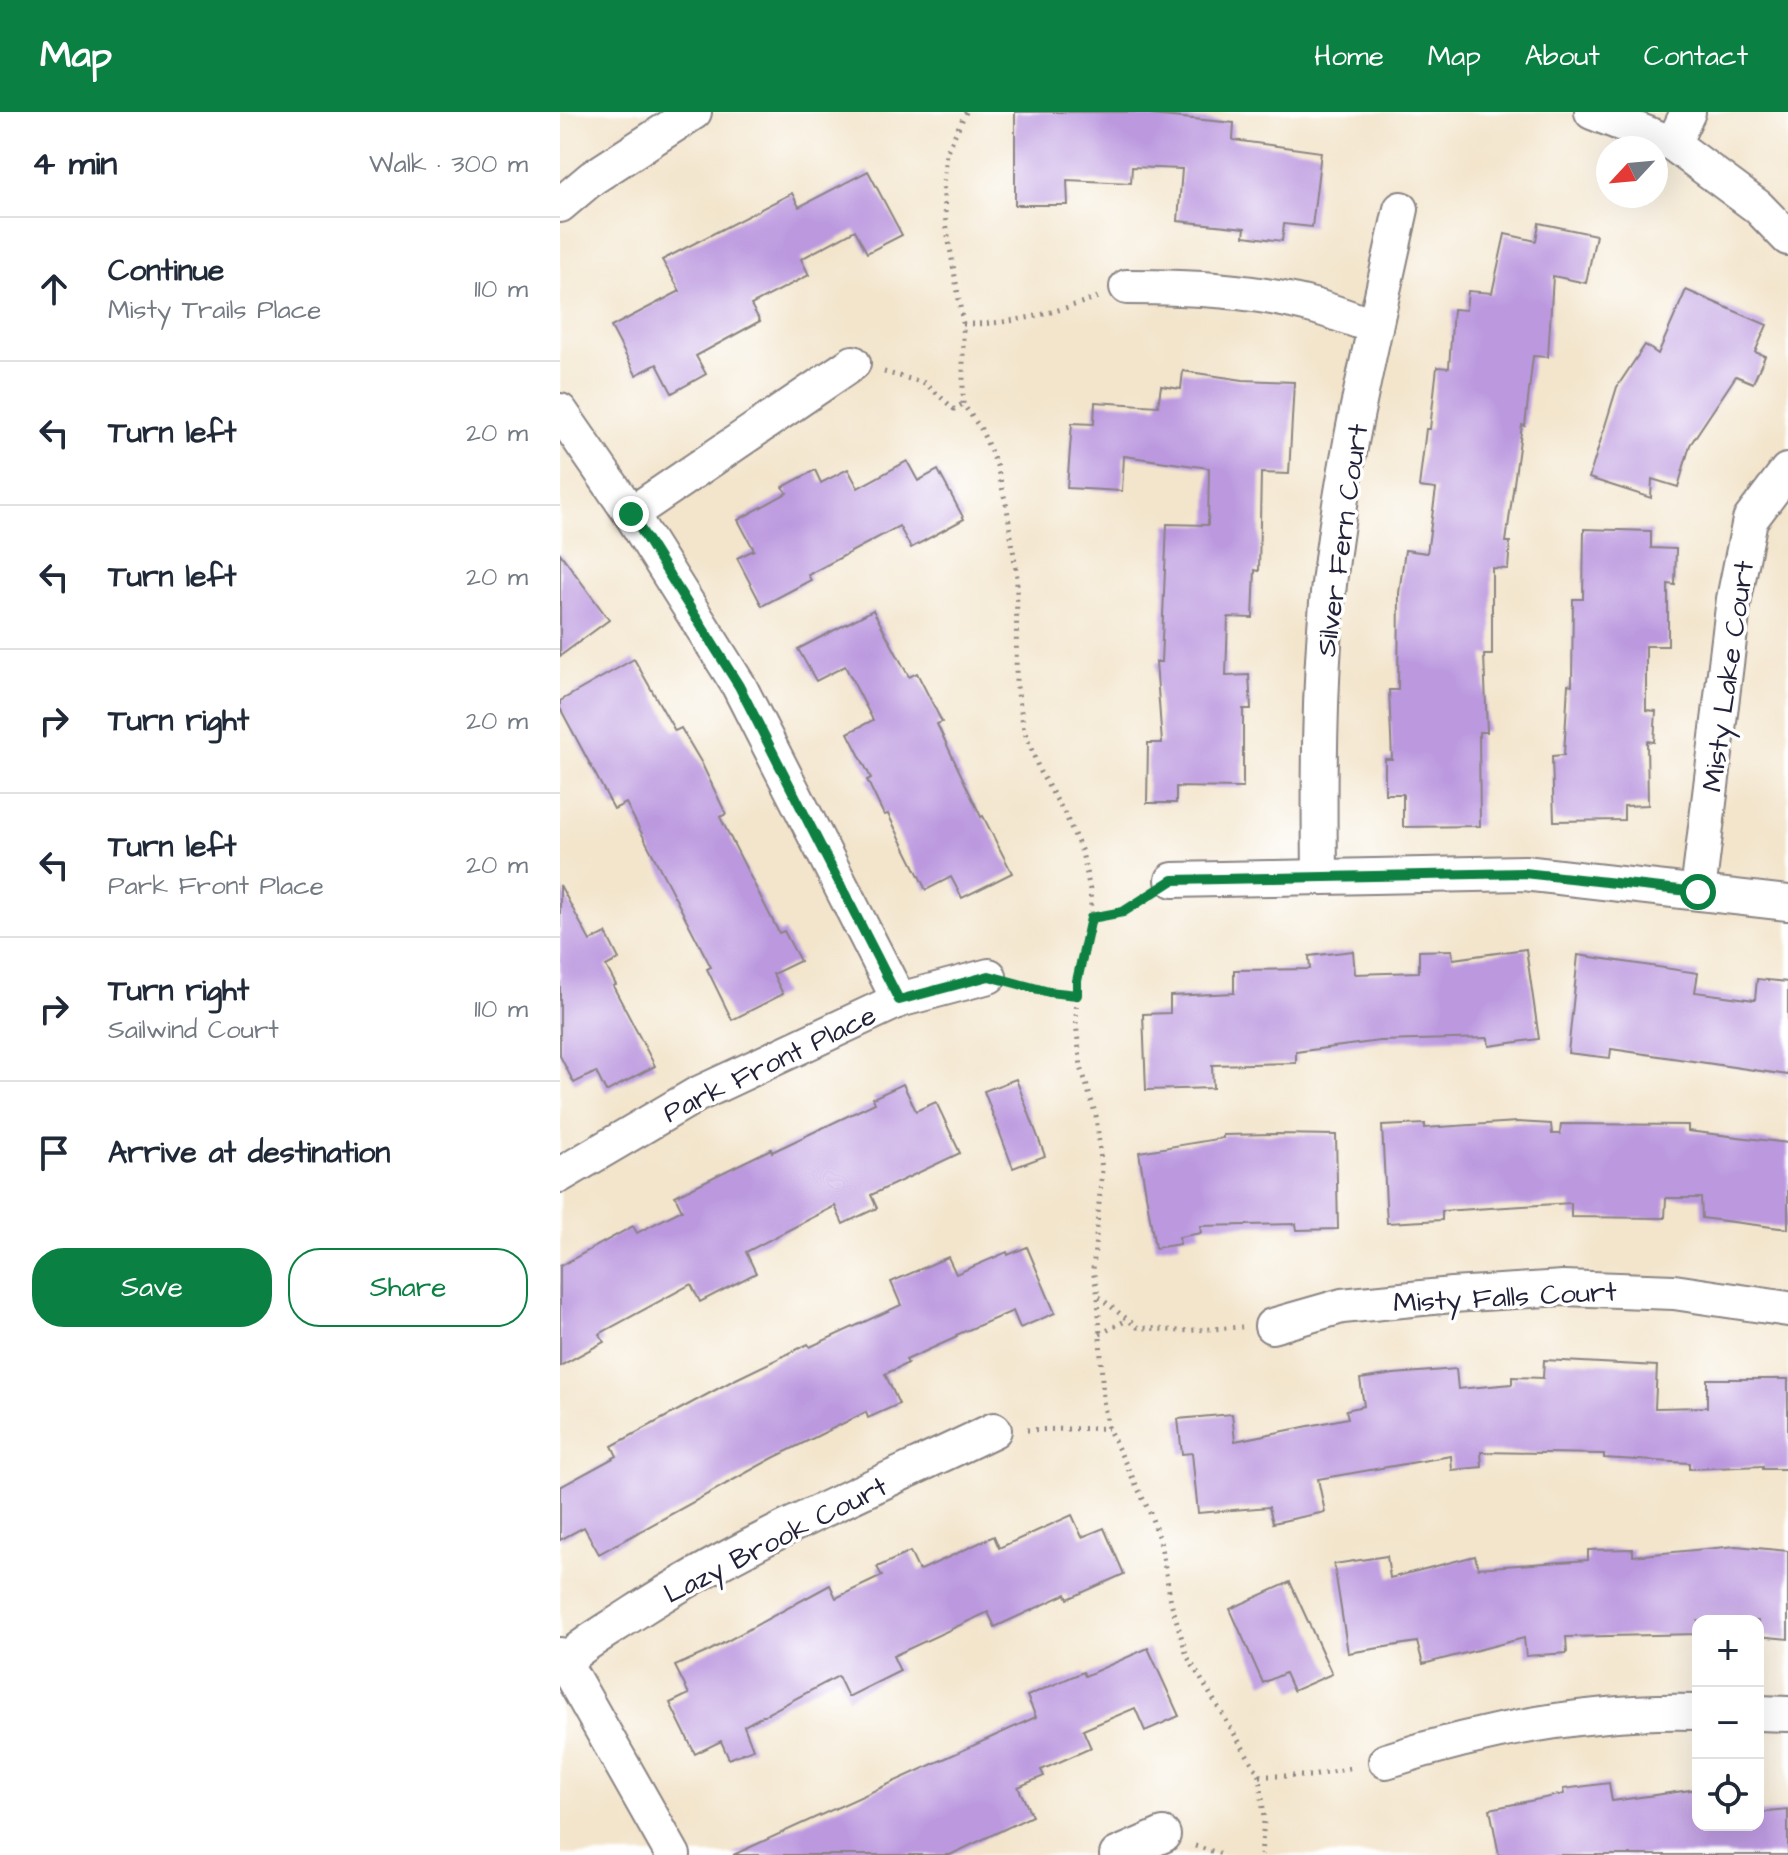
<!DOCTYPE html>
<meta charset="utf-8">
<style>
:root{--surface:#fff;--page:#f6f6f7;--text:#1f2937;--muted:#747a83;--line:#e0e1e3;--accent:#0b8043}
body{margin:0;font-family:"Architects Daughter",sans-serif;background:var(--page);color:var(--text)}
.controls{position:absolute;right:24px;bottom:24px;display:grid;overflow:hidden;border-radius:16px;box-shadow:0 8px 32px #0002}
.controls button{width:72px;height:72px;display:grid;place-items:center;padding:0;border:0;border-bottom:2px solid var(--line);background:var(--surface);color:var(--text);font:40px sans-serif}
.compass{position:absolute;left:1036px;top:24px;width:72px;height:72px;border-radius:50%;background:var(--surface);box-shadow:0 8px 32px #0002;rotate:244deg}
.stop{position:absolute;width:24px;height:24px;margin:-18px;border:6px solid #0b8043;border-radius:50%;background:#fff}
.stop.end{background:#0b8043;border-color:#fff;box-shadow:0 2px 8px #0008}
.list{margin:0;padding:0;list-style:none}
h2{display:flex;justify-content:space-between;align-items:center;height:104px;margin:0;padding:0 32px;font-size:34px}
h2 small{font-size:26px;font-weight:400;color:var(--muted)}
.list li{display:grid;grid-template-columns:52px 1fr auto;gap:24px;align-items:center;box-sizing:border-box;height:144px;padding:0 32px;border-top:2px solid var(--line)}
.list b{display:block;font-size:30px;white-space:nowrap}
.list p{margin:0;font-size:26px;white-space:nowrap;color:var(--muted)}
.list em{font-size:26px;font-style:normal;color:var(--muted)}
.actions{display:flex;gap:16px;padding:24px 32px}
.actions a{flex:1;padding:18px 0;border:2px solid var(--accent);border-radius:32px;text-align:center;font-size:28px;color:var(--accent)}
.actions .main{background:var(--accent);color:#fff}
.icon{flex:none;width:44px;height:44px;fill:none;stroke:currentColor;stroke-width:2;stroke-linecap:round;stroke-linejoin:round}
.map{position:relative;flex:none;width:1228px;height:1743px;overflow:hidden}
header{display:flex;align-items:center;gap:48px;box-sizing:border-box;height:112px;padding:0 40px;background:var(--accent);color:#fff}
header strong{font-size:38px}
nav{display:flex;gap:44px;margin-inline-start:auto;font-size:28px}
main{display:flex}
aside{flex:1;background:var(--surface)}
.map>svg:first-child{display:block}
.building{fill:#bc99df}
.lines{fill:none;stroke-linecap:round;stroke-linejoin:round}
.street-casing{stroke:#8a8484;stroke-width:38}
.path{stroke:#8a8484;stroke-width:5;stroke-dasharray:2 6;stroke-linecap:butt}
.street{stroke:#fff;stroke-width:34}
.route{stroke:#0b8043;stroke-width:10}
.labels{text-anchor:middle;stroke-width:7;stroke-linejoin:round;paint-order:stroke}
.street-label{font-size:28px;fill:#22223b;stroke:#fff}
</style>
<header>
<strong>Map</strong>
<nav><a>Home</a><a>Map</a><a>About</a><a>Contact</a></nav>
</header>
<main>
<aside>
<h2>4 min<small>Walk · 300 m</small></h2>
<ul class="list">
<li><svg class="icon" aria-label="ahead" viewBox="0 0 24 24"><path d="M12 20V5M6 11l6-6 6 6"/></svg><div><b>Continue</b><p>Misty Trails Place</p></div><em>110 m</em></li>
<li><svg class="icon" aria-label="left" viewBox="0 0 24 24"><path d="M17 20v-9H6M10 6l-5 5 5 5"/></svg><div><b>Turn left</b></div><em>20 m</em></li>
<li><svg class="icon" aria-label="left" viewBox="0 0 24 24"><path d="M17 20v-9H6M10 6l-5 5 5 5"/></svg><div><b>Turn left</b></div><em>20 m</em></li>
<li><svg class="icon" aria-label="right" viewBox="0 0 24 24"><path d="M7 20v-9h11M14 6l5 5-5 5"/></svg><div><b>Turn right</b></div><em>20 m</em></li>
<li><svg class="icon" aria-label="left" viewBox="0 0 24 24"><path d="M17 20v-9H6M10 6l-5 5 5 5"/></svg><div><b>Turn left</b><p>Park Front Place</p></div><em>20 m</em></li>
<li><svg class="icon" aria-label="right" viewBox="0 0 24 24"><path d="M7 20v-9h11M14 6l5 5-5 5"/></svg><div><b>Turn right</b><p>Sailwind Court</p></div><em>110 m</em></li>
<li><svg class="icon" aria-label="arrive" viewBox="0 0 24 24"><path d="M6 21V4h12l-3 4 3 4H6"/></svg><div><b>Arrive at destination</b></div></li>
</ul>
<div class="actions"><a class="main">Save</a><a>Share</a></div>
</aside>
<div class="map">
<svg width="1228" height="1743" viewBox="0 0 1228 1743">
<rect width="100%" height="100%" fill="#fff"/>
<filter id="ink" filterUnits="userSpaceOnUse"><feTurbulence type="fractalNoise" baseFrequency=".0125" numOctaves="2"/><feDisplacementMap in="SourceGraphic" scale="16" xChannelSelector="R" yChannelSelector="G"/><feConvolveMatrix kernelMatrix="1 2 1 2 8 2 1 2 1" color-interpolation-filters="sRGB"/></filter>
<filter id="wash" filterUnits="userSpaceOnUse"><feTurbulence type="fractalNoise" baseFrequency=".006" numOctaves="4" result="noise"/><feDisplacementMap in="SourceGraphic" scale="32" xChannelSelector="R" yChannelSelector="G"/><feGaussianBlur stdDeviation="1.8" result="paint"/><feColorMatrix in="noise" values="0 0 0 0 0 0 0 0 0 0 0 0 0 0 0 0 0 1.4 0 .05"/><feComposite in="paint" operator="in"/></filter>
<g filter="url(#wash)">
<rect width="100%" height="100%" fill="#f3e5cc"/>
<g id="blocks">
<g class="building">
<path d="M455,0H592V3L674,11L673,28L761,40L752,115L724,112L722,129L684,124L685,116L618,109L622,57L572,55L571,71L507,68L508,93H455Z"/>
<path d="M308,59L342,123L307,141L295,118L241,147L249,163L191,193L200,209L136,244L146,262L112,281L97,252L76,263L51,215L120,179L102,148L232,81L239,95Z"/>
<path d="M979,111L1036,123L1026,171L993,164L988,245L973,244L965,314L962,313L946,430H950L948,457L932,456V543H924L927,620H919L920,714L843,715V682H825V647H832L829,578H838L839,481L845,438L867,441L876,377L859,375L866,317H870L877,255L889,256L893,197L906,198L908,179L932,181L945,122L976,129Z"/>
<path d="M1126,178L1207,213L1195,240L1205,244L1193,271L1176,264L1130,333L1118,375L1092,367L1091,386L1029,366L1057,275L1085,233L1098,242Z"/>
<path d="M623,259L683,268L734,270L729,362L701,361L699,459L695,458L693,506L668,505L666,564L689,563L691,597H683V676L616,675V691H587L588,631H602L596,550H601L607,412L648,413L649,356L564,344L562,379L507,376L512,311L534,312L535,290L598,294L601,274L621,277Z"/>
<path d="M347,349L358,369L378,358L404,407L351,436L339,414L248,463L251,468L202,494L177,446L194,438L178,408L227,381L223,375L255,358L261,371L288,357L298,376Z"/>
<path d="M1024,417L1091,419V436L1116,437L1115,473L1108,472V534H1086V598L1096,599L1094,630L1087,629L1088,693L1064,694V708L994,709L992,644L1004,643L1008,572L1012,573L1013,487H1023Z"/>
<path d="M0,441L49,508L0,544Z"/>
<path d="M313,498L349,565L357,561L382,610L377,612L421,705L423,704L452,761L402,786L391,765L366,778L328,702L324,703L307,668L311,666L288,621L313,608L285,554L256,569L238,537Z"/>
<path d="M74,547L115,619L121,616L141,650L166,702L160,705L219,821L224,819L240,849L213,862L223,882L172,908L147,857L151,855L66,691L54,697L0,596V589Z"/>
<path d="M0,773L30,829L46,821L59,847L46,854L56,873L53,874L95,954L46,980L36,960L14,971L0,944Z"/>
<path d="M966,837L979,927L929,934L928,926L820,929L736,940V951L652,953L653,976L586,978L583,902L610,901V884L674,881V858L750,857L749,844L793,839L795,862L859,860V839L892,838L893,847Z"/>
<path d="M1018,843L1138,861L1135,880L1195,888L1197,867L1228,870V963L1051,937L1050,946L1008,941Z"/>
<path d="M456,967L485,1044L453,1056L424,979Z"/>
<path d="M343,972L356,999L376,990L400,1041L311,1083L317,1096L283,1112L275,1094L186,1140L196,1161L140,1190L131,1172L39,1222L44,1230L0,1254V1154L73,1114L77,1121L122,1098L115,1084L211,1037L212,1040L315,991L313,986Z"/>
<path d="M957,1010L991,1012L992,1022H1000L1001,1012L1128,1013V1019L1228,1031V1117L1142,1106L1141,1086H1106L1105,1106L1011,1105V1091L882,1099V1108L827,1111L822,1014L865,1012V1016Z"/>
<path d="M715,1022L776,1023L778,1117L737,1118L736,1112L640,1114L641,1121L619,1125L620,1132L595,1136L579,1040L663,1026V1023Z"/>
<path d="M467,1135L495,1201L460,1216L453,1199L396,1223L397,1225L346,1248L348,1251L325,1262L339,1292L308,1306L306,1300L213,1346L39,1442L24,1415L0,1428V1375L57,1344L52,1334L172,1269L248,1232L250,1235L341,1193L331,1170L388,1145L396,1162L447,1140L448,1143Z"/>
<path d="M984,1248L1097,1254L1095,1296L1147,1295V1267H1228V1357H1203V1354L1129,1357V1351L1044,1346V1342L921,1340L922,1355L892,1358L891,1344L758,1367L765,1400L713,1411L709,1395L638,1401L632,1341L622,1342L618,1307L672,1302L675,1329L788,1306L786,1298L804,1294L800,1267L834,1262L896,1257L898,1277L952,1272V1265L983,1266Z"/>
<path d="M512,1403L522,1425L544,1416L564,1462L508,1487L506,1482L435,1515L428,1500L333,1544L340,1559L288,1585L278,1564L184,1614L193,1637L169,1647L161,1629L135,1642L110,1591L129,1582L115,1554L147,1540L270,1473L276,1486L322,1464L317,1455L350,1440L359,1459L434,1424L439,1436Z"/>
<path d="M1176,1434L1228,1439V1527L1198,1524V1509H1138V1522L1006,1525L1007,1541L966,1544L964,1526L863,1552L857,1530L788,1541L774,1452L827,1444L830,1466L915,1444L918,1456L1028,1448V1438L1073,1437V1444Z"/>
<path d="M730,1470L772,1562L733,1579L725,1561L703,1571L670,1497Z"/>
<path d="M588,1536L619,1604L585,1619L575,1596L523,1618L531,1636L481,1658L484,1664L458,1675L472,1704L390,1743H173L476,1605L467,1584L523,1560L525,1564Z"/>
<path d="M1049,1671L1052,1689L1138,1677V1713H1198V1701L1228,1698V1743H939L930,1697L1004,1682L1003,1677Z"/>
</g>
</g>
</g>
<g filter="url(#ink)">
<use href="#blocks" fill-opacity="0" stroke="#8a8484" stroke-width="2"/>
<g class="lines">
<g class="street-casing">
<g id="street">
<path d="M1032,0L1113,32L1198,95L1228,126"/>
<path d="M1113,32L1128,0"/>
<path d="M0,93L32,66L134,0"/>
<path d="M567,175C631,175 695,178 757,195C776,201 796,208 815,215"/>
<path d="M0,299L71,402L179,574L339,888"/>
<path d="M71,402L293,251"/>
<path d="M760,764C759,672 759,582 767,491C780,358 813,227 841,97"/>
<path d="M613,768L964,761L1228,791"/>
<path d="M1138,780L1174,487L1190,408L1227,359"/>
<path d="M0,1063L136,983L339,888L429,864"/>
<path d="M712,1214L782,1194L892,1183L1003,1176L1114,1180L1228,1197"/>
<path d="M0,1543L113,1743"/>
<path d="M0,1554C20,1533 50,1517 74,1501C186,1428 313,1376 434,1318"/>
<path d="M1198,1601L1228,1602"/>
<path d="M826,1649C927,1617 1032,1597 1138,1600"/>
<path d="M557,1743L603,1723"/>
</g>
</g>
<g class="path">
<path d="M406,0L386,41L383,72L386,112L403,212V292L421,317L437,354L447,396L457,465L456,569L464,618L480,660L505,702L522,740L530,778L532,809L517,869L516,911L521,955L536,1004L542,1058L533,1158L538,1184L543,1288L548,1316L590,1401L601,1433L611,1490L627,1544L700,1664L704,1708L701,1743"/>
<path d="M403,212C451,213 493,201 538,185"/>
<path d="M324,260L365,271L394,297L403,292"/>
<path d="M531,806L563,800L585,786"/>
<path d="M461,872L489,880L517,883"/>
<path d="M539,1185L577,1215L620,1219L682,1215"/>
<path d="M540,1222L567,1208"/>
<path d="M467,1318L548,1316"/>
<path d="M700,1664H752L795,1655"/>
<path d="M635,1734L665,1743"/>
</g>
<use href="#street" class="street"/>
</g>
</g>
<g class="lines" filter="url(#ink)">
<path class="route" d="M71,402L179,574L339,888L429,864L489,880L517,883V869L531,806L563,800L613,768L964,761L1138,780"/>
</g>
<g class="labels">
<g class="street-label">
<text transform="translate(781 428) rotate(-82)" y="10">Silver Fern Court</text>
<text transform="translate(1167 564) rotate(-82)" y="10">Misty Lake Court</text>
<text transform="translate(209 951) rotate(-26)" y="10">Park Front Place</text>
<text transform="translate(945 1184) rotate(-3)" y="10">Misty Falls Court</text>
<text transform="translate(215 1427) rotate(-27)" y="10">Lazy Brook Court</text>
</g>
</g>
</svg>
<div class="controls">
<button>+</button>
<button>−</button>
<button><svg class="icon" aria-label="locate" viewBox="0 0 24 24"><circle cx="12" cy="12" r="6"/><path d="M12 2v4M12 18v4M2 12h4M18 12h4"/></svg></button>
</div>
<svg class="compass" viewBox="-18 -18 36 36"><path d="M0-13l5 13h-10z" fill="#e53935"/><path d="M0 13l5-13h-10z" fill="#747a83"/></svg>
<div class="stop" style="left:1138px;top:780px"></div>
<div class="stop end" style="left:71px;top:402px"></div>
</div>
</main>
